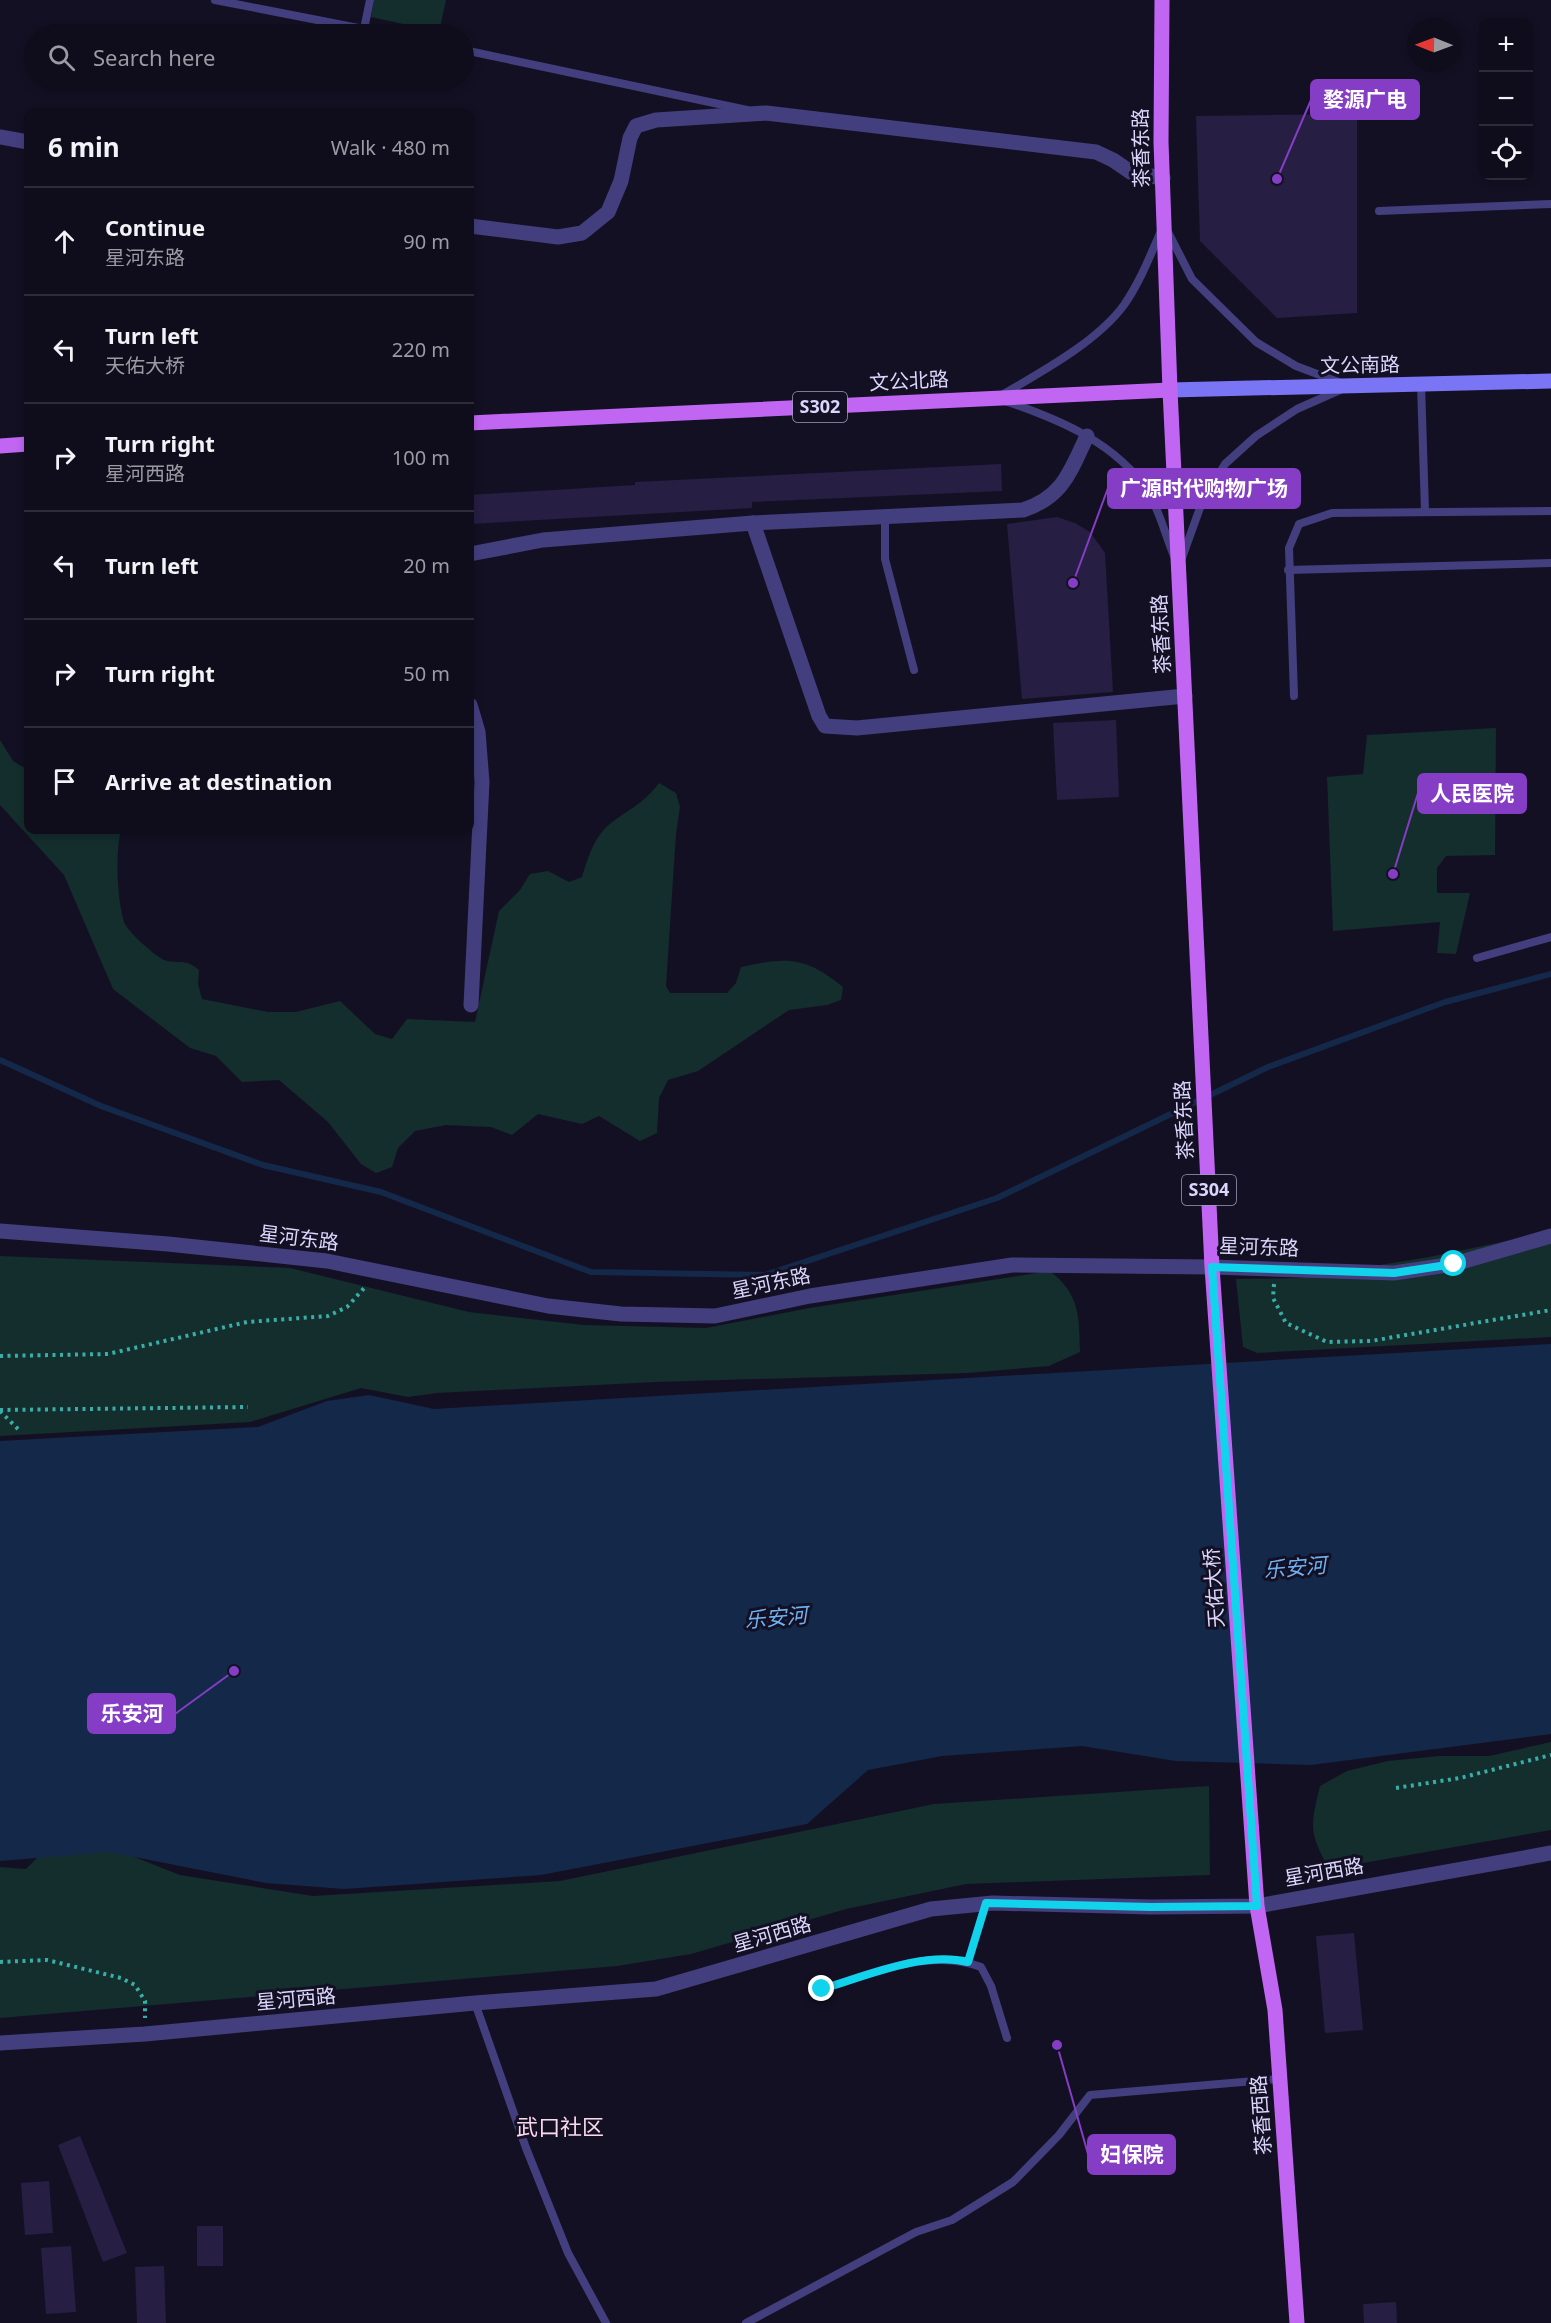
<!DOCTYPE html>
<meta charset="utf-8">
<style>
:root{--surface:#0f0c1b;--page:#1d1a28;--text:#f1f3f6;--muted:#9b9ba3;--line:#2f2c3a}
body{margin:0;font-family:"Noto Sans","Noto Sans SC",sans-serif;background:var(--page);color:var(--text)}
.controls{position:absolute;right:18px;top:18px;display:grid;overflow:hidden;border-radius:12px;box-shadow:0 3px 9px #0003}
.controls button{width:54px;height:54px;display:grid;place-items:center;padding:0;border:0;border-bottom:2px solid var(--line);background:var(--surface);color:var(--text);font:30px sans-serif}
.compass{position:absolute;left:1407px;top:18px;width:54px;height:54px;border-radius:50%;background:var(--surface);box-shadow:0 3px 9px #0003;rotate:271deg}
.stop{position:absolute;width:18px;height:18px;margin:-14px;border:4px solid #12d3ec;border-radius:50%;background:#fff}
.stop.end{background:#12d3ec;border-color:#fff;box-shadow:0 2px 6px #0008}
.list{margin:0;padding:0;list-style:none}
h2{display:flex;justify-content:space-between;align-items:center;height:78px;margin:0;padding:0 24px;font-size:26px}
h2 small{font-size:20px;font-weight:400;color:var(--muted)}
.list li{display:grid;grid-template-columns:39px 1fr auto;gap:18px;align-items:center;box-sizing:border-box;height:108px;padding:0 24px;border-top:2px solid var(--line)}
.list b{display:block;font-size:22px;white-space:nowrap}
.list p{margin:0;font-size:20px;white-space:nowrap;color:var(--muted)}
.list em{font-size:20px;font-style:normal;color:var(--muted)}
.icon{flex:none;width:33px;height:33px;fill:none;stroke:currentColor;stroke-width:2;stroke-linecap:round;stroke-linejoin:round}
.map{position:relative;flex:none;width:1551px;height:2323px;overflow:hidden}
.search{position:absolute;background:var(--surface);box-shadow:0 3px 9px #0003;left:24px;top:24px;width:450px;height:66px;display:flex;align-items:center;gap:15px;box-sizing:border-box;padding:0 21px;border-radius:33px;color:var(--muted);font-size:22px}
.panel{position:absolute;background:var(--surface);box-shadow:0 3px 9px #0003;left:24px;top:108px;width:450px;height:726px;border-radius:12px}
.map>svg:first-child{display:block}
.green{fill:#142d2d}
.water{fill:#14284a}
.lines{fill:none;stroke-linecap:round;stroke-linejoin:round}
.stream{stroke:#14284a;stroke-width:6}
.building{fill:#261e43}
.path{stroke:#39aea8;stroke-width:4;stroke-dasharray:3 4.5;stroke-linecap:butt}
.service{stroke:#433f7f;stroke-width:8}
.minor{stroke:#433f7f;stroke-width:15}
.tertiary{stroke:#433f7f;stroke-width:15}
.secondary{stroke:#7a75f4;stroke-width:15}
.primary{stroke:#c166f3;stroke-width:15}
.route{stroke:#12d3ec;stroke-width:8}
.labels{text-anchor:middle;stroke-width:6;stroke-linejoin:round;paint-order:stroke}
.shield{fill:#141024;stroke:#9f9bbb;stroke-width:1.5}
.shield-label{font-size:18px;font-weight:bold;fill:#dbd6fc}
.street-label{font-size:20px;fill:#dbd6fc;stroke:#141024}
.water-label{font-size:21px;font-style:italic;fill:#6db3f4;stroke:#141024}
.quarter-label{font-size:22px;fill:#fcd8ee;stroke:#141024}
.leader{fill:none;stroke:#853dc5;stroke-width:2}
.callout-dot{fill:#853dc5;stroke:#141024;stroke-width:2}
.callout{fill:#853dc5;stroke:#853dc5;stroke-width:2}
.callout-label{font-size:21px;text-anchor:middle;font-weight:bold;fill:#fff}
</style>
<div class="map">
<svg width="1551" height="2323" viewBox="0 0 1551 2323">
<rect width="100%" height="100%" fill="#141024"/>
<g class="green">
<path d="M374,0H446L439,32L371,17Z"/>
<path d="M1496,728L1495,855L1446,856L1437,868V893H1470L1456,954L1437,953L1440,922L1333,931L1327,777L1363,774L1367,735Z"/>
<path d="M0,740L13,761L28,770V830H121C115,853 117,899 124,922C127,931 155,956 164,960C180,965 184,957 199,970L198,984L202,999L268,1012H296L340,1001L375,1034L392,1039L407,1019L475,1022L499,911L520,890L530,874L548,871L569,882L582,877C588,858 594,836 611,823C632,807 642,805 659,783L676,793L680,807L676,834L666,986L670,993H727L736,983L741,967C787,957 805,956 843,987L841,1000L827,1005L789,1010L698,1071L668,1080L659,1098L657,1133L640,1141L599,1116L582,1124L538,1114L512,1135L491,1127L446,1125L415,1131L398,1148L392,1167L376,1173L361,1164L328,1122L279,1080L242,1082L216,1056L190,1048L113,989L64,875L0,805Z"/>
<path d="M1551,1232V1337L1257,1353L1243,1347L1236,1279L1300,1278L1429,1257Z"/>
<path d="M0,1256L290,1268L469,1312L584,1325L706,1328L809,1308L1050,1271C1080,1295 1079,1315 1080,1352L1049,1366L967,1373L656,1382L437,1393L408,1397L361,1388L250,1422L0,1436Z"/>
<path d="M1551,1742V1830L1329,1869C1309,1832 1310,1827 1320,1786L1347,1771L1388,1761L1439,1756H1489Z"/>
<path d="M1209,1786L1210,1875L966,1884L846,1909L691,1954L617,1966L0,2018V1867L26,1869L47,1848L99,1843L180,1875L313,1896L560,1881L934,1804Z"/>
</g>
<path class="water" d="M1551,1344V1734L1311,1765L1176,1761L1082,1746L942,1756L868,1770L807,1824L541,1875L344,1889L266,1883L109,1852L0,1861V1441L258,1427L327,1401L369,1395L434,1409Z"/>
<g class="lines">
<path class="stream" d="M0,1060L101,1106L263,1165L381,1192L591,1272L765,1275L997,1198L1268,1067L1445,1002L1551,974"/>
</g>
<g class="building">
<path d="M1357,114V313L1277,318L1200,241L1196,116Z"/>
<path d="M1001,464L1002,491L752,502V508L470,524V495L635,485V482Z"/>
<path d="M1057,517L1075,523L1090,532L1105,553L1113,692L1022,699L1007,524Z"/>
<path d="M1116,720L1119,797L1057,800L1053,723Z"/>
<path d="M1354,1933L1363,2030L1325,2033L1316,1936Z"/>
<path d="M80,2136L127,2253L103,2262L58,2145Z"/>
<path d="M49,2181L53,2233L25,2235L21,2183Z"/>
<rect x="197" y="2226" width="26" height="40"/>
<path d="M71,2246L76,2312L46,2314L41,2248Z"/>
<path d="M164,2266L166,2323H137L135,2267Z"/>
<path d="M1396,2302L1397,2323H1364L1363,2304Z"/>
</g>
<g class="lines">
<g class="path">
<path d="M1274,1284L1273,1298L1286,1323L1327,1342L1371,1341L1551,1310"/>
<path d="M0,1356L108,1354L247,1322L328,1316L347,1307L366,1286"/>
<path d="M0,1410L248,1407"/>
<path d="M0,1411L21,1432"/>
<path d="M1396,1788L1460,1778L1551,1755"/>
<path d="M0,1962L47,1960L121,1978L135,1985L145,2001V2018"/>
</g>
<g class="service">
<path d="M215,0L389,34"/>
<path d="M364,29L370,0"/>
<path d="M464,50L747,110"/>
<path d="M1379,211L1551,204"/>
<path d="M1167,230L1192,279L1256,342L1296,366L1341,383"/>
<path d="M1421,384L1425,511"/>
<path d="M1002,395C1041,372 1097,342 1124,305C1140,282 1150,256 1161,231"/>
<path d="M1005,401C1058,419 1117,443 1148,492C1159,509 1166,537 1174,556"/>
<path d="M885,517V559L914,670"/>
<path d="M1182,558L1201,505L1225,464L1256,436L1297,409L1340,390"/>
<path d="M1288,570L1551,563"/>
<path d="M1294,696L1289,548L1299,524L1332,513L1551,511"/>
<path d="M1477,958L1551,937"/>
<path d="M968,1962L986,1903"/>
<path d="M822,1989C872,1974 929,1947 981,1967L991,1986L1007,2038"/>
<path d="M475,2003L526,2148L568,2253L606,2323"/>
<path d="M746,2323L916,2232L952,2220L1013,2182L1059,2135L1090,2095L1279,2079"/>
</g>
<g class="minor">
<path d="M0,137L28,142"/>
<path d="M470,226L558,237L582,233L608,212L621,181L630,138L636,126L656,120L766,113L1096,152L1113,160L1132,173L1163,178"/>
<path d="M753,523L819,716L825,726L857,728L1185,696"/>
<path d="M470,554L543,540L753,523L1023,510C1063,497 1070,472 1087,436"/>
<path d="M470,705L478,732L482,782L471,1005"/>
</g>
<g class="tertiary">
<path d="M0,1231L168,1244L327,1261L548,1306L621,1314L715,1316L810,1296L1012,1265L1212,1267L1394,1273L1454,1264L1551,1236"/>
<path d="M0,2043L145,2034L475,2003L656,1989L931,1909L993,1903L1151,1907L1257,1906L1551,1853"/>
</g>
<path class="secondary" d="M1170,390L1551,381"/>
<g class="primary">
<path d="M1162,0L1161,142L1170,390L1212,1267L1257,1906L1275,2010L1297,2323"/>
<path d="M470,423L1170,390"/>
<path d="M0,446L28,444"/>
</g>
</g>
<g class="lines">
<path class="route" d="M822,1989C866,1976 923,1951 968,1962L986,1903L1151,1907L1257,1906L1212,1267L1394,1273L1454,1264"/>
</g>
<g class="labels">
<g class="shield">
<rect x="793" y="392" width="54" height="30" rx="4.5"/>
<rect x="1182" y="1175" width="54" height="30" rx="4.5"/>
</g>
<g class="shield-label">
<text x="820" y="413">S302</text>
<text x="1209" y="1196">S304</text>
</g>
<g class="street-label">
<text transform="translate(1141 148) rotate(-91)" y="7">茶香东路</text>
<text transform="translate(1360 365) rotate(-1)" y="7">文公南路</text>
<text transform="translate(909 381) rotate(-3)" y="7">文公北路</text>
<text transform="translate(1161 634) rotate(-93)" y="7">茶香东路</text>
<text transform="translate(1184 1120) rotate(-93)" y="7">茶香东路</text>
<text transform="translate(299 1238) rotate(7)" y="7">星河东路</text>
<text transform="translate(1259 1247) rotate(2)" y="7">星河东路</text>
<text transform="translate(771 1283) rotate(-12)" y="7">星河东路</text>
<text transform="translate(1214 1588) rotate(-94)" y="7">天佑大桥</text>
<text transform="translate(1324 1872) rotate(-10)" y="7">星河西路</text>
<text transform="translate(772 1934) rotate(-16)" y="7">星河西路</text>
<text transform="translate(296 1999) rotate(-5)" y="7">星河西路</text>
<text transform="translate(1261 2115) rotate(-94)" y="7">茶香西路</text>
</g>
<g class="water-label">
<text transform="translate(1295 1568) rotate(-5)" y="7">乐安河</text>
<text transform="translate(776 1618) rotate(-5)" y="7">乐安河</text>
</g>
<g class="quarter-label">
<text x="560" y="2135">武口社区</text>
</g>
</g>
<path class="leader" d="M1277 179L1311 100M1073 583L1108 488M1393 874L1418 793M234 1671L175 1714M1057 2045L1088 2154"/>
<g class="callout-dot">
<circle cx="1277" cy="179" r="6"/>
<circle cx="1073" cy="583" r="6"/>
<circle cx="1393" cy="874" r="6"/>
<circle cx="234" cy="1671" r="6"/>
<circle cx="1057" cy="2045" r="6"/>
</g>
<g class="callout">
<rect x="1311" y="80" width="108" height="39" rx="6"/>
<rect x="1108" y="469" width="192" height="39" rx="6"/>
<rect x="1418" y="774" width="108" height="39" rx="6"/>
<rect x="88" y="1694" width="87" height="39" rx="6"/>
<rect x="1088" y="2135" width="87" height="39" rx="6"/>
</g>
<g class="callout-label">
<text x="1365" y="107">婺源广电</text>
<text x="1204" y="496">广源时代购物广场</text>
<text x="1472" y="801">人民医院</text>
<text x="132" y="1721">乐安河</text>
<text x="1132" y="2162">妇保院</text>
</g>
</svg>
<div class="controls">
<button>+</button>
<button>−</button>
<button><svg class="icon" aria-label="locate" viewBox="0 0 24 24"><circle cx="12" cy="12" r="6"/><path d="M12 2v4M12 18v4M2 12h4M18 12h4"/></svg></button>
</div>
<svg class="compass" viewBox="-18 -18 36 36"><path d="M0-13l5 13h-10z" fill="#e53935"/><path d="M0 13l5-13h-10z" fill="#9b9ba3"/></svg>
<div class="stop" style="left:1454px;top:1264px"></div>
<div class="stop end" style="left:822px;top:1989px"></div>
<div class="search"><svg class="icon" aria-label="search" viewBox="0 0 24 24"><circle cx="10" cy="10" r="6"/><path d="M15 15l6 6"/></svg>Search here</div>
<section class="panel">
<h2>6 min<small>Walk · 480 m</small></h2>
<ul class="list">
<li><svg class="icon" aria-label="ahead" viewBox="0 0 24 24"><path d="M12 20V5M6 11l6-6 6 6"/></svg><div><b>Continue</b><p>星河东路</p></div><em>90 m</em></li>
<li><svg class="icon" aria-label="left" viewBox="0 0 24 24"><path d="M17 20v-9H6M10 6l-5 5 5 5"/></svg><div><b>Turn left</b><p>天佑大桥</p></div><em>220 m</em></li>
<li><svg class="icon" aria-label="right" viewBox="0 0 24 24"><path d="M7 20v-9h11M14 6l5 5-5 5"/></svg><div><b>Turn right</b><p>星河西路</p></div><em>100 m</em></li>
<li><svg class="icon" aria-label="left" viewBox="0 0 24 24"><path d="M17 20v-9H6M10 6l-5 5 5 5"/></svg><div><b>Turn left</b></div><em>20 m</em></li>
<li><svg class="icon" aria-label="right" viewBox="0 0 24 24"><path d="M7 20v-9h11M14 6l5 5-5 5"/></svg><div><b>Turn right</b></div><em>50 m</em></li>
<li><svg class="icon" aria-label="arrive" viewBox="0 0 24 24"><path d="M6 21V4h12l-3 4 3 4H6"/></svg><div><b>Arrive at destination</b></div></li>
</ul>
</section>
</div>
